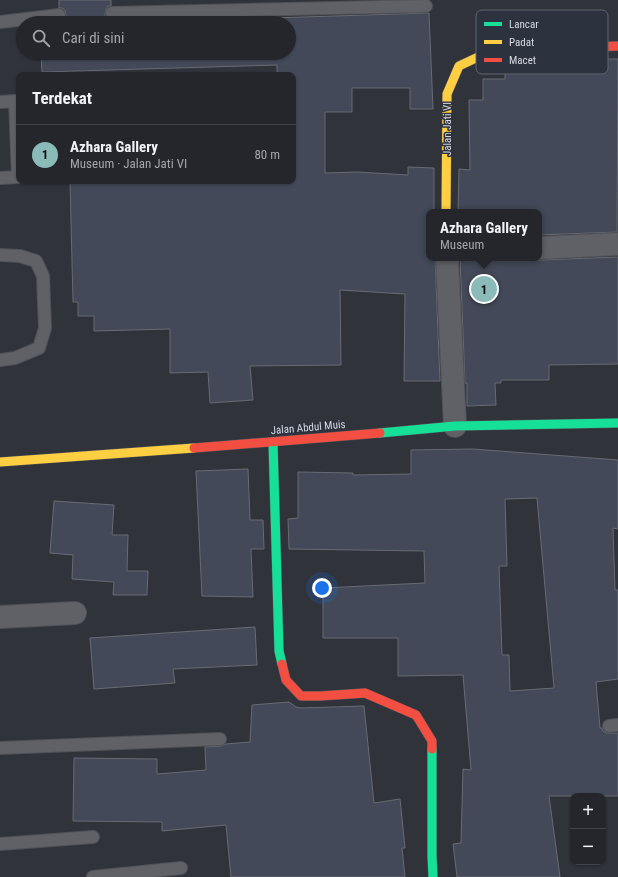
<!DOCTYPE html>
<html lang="id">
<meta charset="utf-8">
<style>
:root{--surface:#24262c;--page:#303238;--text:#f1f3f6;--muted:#a3a5a9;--line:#414348;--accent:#8bbbb9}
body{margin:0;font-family:"Roboto Condensed",sans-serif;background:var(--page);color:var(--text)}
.controls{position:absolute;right:12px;bottom:12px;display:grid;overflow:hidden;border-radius:8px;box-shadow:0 1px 3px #0004}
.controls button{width:36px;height:36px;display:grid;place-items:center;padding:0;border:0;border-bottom:1px solid var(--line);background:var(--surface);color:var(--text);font:20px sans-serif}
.you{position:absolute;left:322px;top:588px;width:14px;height:14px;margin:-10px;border:3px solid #fff;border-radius:50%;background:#1a73e8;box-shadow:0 0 0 6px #1a73e833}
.badge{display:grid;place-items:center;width:26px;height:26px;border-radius:50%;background:var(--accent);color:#111;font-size:13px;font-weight:700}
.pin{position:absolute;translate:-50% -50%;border:2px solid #fff;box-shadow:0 1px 4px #0006}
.popup{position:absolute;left:426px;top:209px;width:116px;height:52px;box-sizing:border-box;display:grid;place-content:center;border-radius:8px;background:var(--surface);filter:drop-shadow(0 1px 3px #0005);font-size:13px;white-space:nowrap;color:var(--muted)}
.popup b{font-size:15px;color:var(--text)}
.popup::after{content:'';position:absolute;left:50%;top:100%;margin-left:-8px;border:8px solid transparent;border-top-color:var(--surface)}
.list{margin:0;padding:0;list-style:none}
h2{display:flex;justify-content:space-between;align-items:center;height:52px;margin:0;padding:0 16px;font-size:17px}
h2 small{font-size:13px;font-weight:400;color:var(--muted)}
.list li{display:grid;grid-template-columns:26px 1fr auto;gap:12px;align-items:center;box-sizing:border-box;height:60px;padding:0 16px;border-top:1px solid var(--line)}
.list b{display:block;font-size:15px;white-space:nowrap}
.list p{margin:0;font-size:13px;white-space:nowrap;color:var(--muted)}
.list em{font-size:13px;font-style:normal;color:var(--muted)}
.icon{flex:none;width:22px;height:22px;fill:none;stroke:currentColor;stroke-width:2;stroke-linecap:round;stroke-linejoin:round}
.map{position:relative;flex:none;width:618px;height:877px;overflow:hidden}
.search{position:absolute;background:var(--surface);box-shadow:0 1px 3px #0004;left:16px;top:16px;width:280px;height:44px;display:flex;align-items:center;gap:10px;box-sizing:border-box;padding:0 14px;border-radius:22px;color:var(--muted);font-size:15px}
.panel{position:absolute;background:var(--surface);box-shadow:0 1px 3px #0004;left:16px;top:72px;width:280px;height:112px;border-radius:8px}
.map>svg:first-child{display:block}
.building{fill:#434958;stroke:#686b71;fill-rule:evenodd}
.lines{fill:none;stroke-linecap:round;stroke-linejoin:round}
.lane-casing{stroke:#4f5157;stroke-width:14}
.street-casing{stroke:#4f5157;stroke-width:24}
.fast-casing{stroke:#4f5157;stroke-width:10}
.slow-casing{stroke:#4f5157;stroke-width:10}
.jam-casing{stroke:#4f5157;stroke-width:10}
.lane{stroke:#5f6166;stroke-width:12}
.street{stroke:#5f6166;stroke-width:22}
.fast{stroke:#16e098;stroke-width:9}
.slow{stroke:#ffcf43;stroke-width:9}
.jam{stroke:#f24e42;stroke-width:9}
.labels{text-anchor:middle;stroke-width:3;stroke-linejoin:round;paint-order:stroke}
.street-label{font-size:11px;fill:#d7dae3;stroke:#2c323e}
.key{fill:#2c323e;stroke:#5f6470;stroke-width:1}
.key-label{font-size:11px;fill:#d7dae3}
</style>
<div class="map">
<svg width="618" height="877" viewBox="0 0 618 877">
<rect width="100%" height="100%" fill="#30333a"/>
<g class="building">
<path d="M59,0H111V6H108L106,9L105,14V17L108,19L112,20V23H60L64,21L66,18V15L65,10L62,8H59Z"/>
<path d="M429,13L433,109H410V88H352V112H325V173L357,172L408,175V167L434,168V212H429V258H435L440,381H404L405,294L340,290L341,365L250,366L253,400L210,403L208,372L170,373V329L94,331V316H78V302H73L70,181H293V75H277V65L42,72L41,53H289V23H115Z"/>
<path d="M595,59H618L617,232L539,235V212H458L459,169L470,170L469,100H483V79H505V65L513,63L546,62V61Z"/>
<path d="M618,257V364L549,365V380H501V383H495L496,405L467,406V383H465L460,259H493L494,260L534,259L540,260Z"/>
<path d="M473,449L618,460V529L613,528L615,590H618V679L596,682L600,728H602L603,731L606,733H618V796H549L560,877H457L453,844L461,843L463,769L471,770L463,675L398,676V638H323V588L425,583L424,551L289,549L288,519L298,518V472L353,473V475L411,474V450ZM537,498L554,688L510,691L509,655H502L499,566H507L505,499Z"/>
<path d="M248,469L250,520H263L264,549H251L253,597L202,596L196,471Z"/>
<path d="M54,501L114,505L112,535H128L127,571H148L147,595H113L114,582L72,579L73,555L50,553Z"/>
<path d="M255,627L257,665L173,669L175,683L94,689L90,638Z"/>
<path d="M289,702L296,707L301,708L364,706L374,803L400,799L405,848H402L405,877H231L226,825L162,831V822L73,821L74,758L157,759V774L206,770L205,747L221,746L226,744L250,742L252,705Z"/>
</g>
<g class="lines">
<g class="lane-casing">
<g id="lane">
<path d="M112,13L426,6"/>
<path d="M0,22L59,15"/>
<path d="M0,102L15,101L18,177L0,178"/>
<path d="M0,255L20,256L36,261L43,276L45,328L39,348L15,358L0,360"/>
<path d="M609,726L618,725"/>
<path d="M0,748L220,739"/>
<path d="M0,844L93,837"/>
<path d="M93,877L181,868"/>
</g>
</g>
<g class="street-casing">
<g id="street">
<path d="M539,248L618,244"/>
<path d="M447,258L455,426"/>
<path d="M0,617L75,613"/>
</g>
</g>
<g class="fast-casing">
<g id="fast">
<path d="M380,433L455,426L618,423"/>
<path d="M273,442L279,651L282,664"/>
<path d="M432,749V856L433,877"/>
</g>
</g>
<g class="slow-casing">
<g id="slow">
<path d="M446,212L447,94L459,66L476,58L516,50"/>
<path d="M0,462L194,448"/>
</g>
</g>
<g class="jam-casing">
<g id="jam">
<path d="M516,50L618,46"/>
<path d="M194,448L380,433"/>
<path d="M282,664L286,680L301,696H320L365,693L416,715L432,741V749"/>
</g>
</g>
<use href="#lane" class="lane"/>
<use href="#street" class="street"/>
<use href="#fast" class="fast"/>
<use href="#slow" class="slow"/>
<use href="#jam" class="jam"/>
</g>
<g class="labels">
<g class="street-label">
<text transform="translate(447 129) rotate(-90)" y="4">Jalan Jati VI</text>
<text transform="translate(308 427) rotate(-5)" y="4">Jalan Abdul Muis</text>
</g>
</g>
<rect x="476" y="10" width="132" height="64" rx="6" class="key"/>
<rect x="484" y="22" width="18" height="4" fill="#16e098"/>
<rect x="484" y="40" width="18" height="4" fill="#ffcf43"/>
<rect x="484" y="58" width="18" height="4" fill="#f24e42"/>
<g class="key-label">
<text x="509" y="28">Lancar</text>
<text x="509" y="46">Padat</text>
<text x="509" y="64">Macet</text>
</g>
</svg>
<div class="controls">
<button>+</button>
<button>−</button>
</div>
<div class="you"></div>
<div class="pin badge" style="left:484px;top:289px">1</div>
<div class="popup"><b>Azhara Gallery</b>Museum</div>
<div class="search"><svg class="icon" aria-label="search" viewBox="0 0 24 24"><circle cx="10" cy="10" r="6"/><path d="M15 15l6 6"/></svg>Cari di sini</div>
<section class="panel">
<h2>Terdekat<small></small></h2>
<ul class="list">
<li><span class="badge">1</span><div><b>Azhara Gallery</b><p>Museum · Jalan Jati VI</p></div><em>80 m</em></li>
</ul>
</section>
</div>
